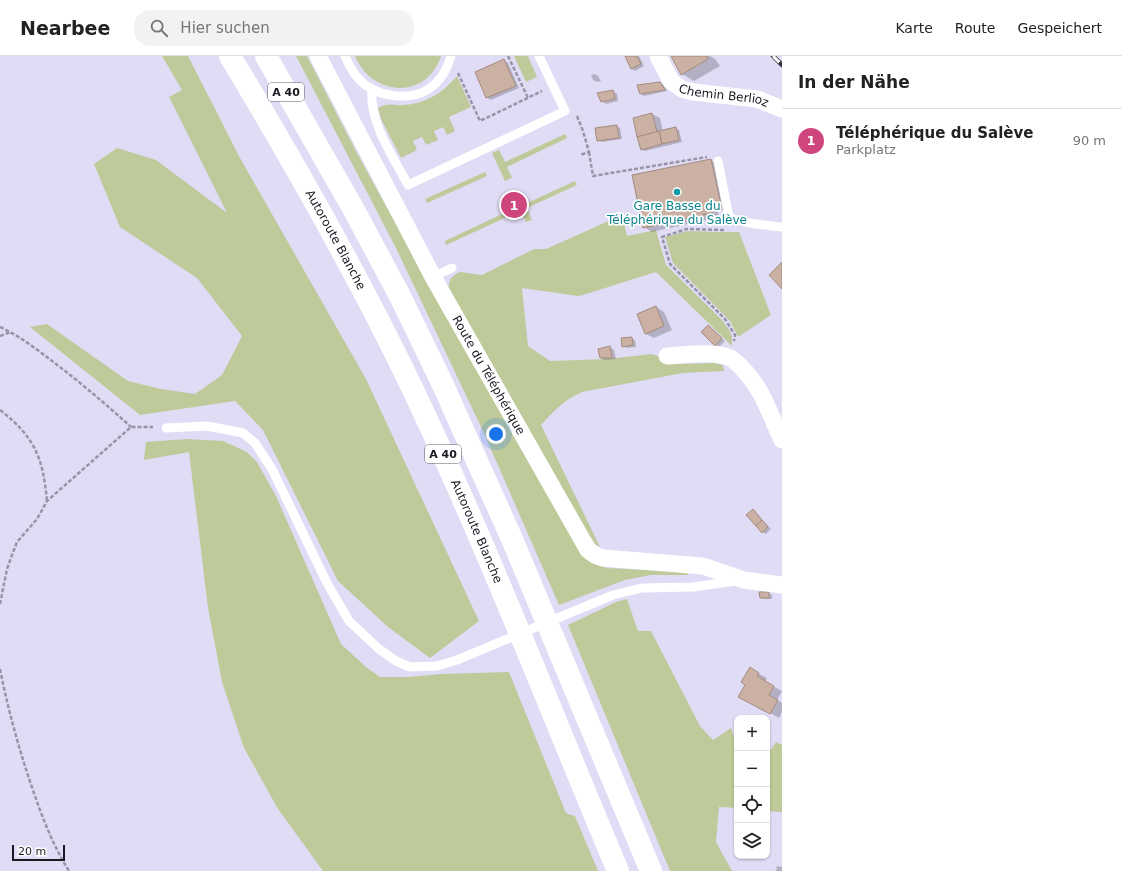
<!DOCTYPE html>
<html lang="de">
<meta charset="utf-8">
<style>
:root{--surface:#fff;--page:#f2f2f2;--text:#222;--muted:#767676;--line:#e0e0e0;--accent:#cf457d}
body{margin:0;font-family:"DejaVu Sans",sans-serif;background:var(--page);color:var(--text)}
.controls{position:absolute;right:12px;bottom:12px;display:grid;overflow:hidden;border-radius:8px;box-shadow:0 1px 3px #0004}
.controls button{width:36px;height:36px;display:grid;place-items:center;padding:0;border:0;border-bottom:1px solid var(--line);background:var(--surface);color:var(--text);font:20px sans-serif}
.scale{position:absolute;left:12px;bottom:10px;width:53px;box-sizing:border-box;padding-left:4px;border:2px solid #1a1821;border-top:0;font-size:11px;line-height:14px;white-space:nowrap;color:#1a1821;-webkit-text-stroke:3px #fff;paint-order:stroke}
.you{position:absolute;left:496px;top:378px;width:14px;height:14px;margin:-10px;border:3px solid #fff;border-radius:50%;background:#1a73e8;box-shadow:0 0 0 6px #1a73e833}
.badge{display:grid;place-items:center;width:26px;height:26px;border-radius:50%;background:var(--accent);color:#fff;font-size:13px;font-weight:700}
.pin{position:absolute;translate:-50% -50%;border:2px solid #fff;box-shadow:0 1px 4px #0006}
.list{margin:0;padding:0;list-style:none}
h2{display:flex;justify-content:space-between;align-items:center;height:52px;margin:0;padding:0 16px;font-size:17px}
h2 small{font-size:13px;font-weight:400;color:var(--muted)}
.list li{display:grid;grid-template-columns:26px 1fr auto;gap:12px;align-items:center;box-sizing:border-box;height:64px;padding:0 16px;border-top:1px solid var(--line)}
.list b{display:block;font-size:15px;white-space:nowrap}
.list p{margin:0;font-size:13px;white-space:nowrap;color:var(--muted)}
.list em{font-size:13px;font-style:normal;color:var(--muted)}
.icon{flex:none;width:22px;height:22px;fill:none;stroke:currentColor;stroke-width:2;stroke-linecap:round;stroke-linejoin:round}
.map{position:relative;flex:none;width:782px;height:815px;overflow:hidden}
header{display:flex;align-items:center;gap:24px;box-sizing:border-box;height:56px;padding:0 20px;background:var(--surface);border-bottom:1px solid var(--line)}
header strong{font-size:19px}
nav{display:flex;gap:22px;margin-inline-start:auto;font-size:14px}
.search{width:280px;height:36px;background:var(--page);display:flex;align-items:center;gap:10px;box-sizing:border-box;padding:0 14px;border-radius:16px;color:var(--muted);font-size:15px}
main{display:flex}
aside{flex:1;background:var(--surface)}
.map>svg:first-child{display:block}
.green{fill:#bfca9b}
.shadow{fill:#0003}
.building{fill:#cbb1a3;stroke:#a38b7e}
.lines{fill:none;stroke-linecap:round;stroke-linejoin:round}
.path{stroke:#9894a8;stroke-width:2.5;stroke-dasharray:4 2;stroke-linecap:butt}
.service{stroke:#fff;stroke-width:9}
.minor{stroke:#fff;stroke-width:17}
.motorway{stroke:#fff;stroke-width:22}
.rail-casing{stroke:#35333e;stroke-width:4.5}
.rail{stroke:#fff;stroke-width:3;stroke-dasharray:9;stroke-linecap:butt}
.culture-dot{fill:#0f9aa8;stroke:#fff;stroke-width:1.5}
.labels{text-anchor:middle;stroke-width:3.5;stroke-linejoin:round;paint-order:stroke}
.shield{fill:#fff;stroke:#5f5d64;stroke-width:1}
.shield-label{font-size:11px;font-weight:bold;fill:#1a1821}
.street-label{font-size:12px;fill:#1a1821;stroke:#fff}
.culture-label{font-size:12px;fill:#0d838f;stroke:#fff}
</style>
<header>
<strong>Nearbee</strong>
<div class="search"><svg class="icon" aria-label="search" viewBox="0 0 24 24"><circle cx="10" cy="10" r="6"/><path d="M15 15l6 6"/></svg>Hier suchen</div>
<nav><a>Karte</a><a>Route</a><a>Gespeichert</a></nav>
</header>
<main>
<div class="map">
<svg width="782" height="815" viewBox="0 0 782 815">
<rect width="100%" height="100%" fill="#e1dcf6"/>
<g class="green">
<path d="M162,0H188L240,102L366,323L479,565L430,602L388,571L338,525L263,374L235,345L140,359L30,271L47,268L128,325L161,333L195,338L222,319L242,280L197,222L120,171L94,108L117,92L156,104L227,157L169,41L182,34Z"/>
<path d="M296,0H307L357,97L425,221L586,503L594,508L608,512L688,516V519H651L625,524L559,549L483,375L396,192Z"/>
<path d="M355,0H441C427,44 372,41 355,0Z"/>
<path d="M514,0H528L537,21L526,26Z"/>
<path d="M457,20L471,51L449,61L455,75L447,79L443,71L434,75L438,84L426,89L422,81L413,85L417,94L401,102L381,63L378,52C390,46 391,50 403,49C425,48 443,37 457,20Z"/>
<path d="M565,78L567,82L507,111L512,122L505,125L492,97L499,94L505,106Z"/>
<path d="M485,116L487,120L427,147L425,143Z"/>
<path d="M575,125L577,129L527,152L532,164L526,166L513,140L519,137L525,148Z"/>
<path d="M504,157L507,161L446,189L445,185Z"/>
<path d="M622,159L627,180L656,174L666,209L722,264L730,275L732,281V290L656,216L583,239L578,240L522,232L528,290L550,305L607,303L652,298L680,308L715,307L723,309L724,315L683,317L582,336C564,344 554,355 541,369L600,491L596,489L589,479L448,231L451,222L457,217L461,216L482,219L534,193H546Z"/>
<path d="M688,175L721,176H739L771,259L738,281L730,265L673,207L665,181Z"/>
<path d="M187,383L223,385L247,396L257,406L276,440L341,588L366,611L380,621H408L441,618L509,616L566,757L575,760L598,815H323L278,753L244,692L222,626L208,552L189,396L144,404L146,386Z"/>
<path d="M627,543L638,575H651L700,670L713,684L731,672L737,691V752L719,751L716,786L732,815H670L568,569L616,546Z"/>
<path d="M776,686L782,689V756L767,755V699Z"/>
</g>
<g class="shadow">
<path d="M626,0H639L644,10L635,15L632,13Z"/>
<path d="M672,0H710L715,3L720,10L694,25L682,18Z"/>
<path d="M504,5L508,7L519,32L491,44L487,42L477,17Z"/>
<path d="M595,18L598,20L601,25L597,26L593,24L591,19Z"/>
<path d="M660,27L664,29L667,35L644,40L641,38Z"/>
<path d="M613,35L617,38L618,45L606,48L602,45Z"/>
<path d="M652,58L660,62L663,76L676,72L679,74L682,86L645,95L641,93Z"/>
<path d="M616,70L620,72L622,83L602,86L598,84Z"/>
<path d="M711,104L719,108L728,153L718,155L719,161L652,176L644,171Z"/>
<path d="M656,251L664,256L672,274L654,282L646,278L638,259Z"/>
<path d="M708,270L725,285L719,291L716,289Z"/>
<path d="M631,282L635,284L636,291L627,292L623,290Z"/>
<path d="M610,291L614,294L616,303L604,304L601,302Z"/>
<path d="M753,454L756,457L771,473L766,478L762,476Z"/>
<path d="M768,537L772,539V543H764L760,541Z"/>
<path d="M750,613L767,622L765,626L782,635L777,644L782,647V656L779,662L740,640L747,628Z"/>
<path d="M778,810L780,811L782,810V815H775L777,813L776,811Z"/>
</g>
<g class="building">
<path d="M625,0H637L641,8L631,13Z"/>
<path d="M671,0H707L708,3L681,19Z"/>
<path d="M504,3L516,30L486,42L475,16Z"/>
<path d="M660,26L665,34L640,38L637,29Z"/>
<path d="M613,34L615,43L601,46L597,37Z"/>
<path d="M652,57L657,76L637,81L633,62Z"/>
<path d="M617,69L619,82L597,85L595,72Z"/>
<path d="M676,71L679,84L662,88L659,75Z"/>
<path d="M659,75L662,88L641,94L637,81Z"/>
<path d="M711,103L721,149L710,151L712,157L643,172L632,119Z"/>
<path d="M782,206V233L769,219Z"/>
<path d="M656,250L664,270L645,278L637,258Z"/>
<path d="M708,269L722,282L715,290L701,276Z"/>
<path d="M632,281L633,289L622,291L621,282Z"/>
<path d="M610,290L612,302H600L598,293Z"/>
<path d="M753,453L762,464L756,470L746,459Z"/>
<path d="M762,464L768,471L762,477L756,470Z"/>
<path d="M759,536H769V542H760Z"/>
<path d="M750,611L759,617L757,620L774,630L769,639L778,644L770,658L738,641L745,629L741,626Z"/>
</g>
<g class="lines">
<g class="path">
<path d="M508,0L528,42"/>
<path d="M458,17L480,65L542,35"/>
<path d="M577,60L583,75L589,96L580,99"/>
<path d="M589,96L593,120L707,101"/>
<path d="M724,174L687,173L662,181L670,208L725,263L733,276L735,279L734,285"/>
<path d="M0,271C20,280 39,295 56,308C82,328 107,349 131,371"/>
<path d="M0,280L11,276"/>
<path d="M0,354C35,381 43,402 47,445"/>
<path d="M0,548L7,513L12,499L17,486L37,463L47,445L131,371H153"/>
<path d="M0,613C9,658 20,697 35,740C44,766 54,791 69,815"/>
</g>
<g class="service">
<path d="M345,0C350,11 356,23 367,30C386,43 419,45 436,27C444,20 448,10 451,0"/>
<path d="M372,33C369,67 393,100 408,129L565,55L539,0"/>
<path d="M718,105L729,161C745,168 764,169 782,171"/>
<path d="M433,221L452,212"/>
<path d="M166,372L207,370L243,377L255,387L272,413L327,527L349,565L379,593L396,605L410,611L437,610L457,604L613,539L642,532L693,531L736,525"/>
</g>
<g class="minor">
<path id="s1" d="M318,0L433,221L588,494L595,499L603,502L703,510L744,524L782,529"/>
<path id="s2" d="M658,0L671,25L682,33L693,36L757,43L782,53"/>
<path d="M667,300C684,299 712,295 728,301C734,303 738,308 742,312C764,335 769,357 782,384"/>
</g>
<g class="motorway">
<path id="s3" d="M230,0C296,110 360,222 415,338C489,494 551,656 618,815"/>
<path d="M266,0L354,154L401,242L443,329L512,483L651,815"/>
</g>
<g class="rail-casing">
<path id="rail" d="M773,0L782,9"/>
</g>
<use href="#rail" class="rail"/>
</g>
<circle class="culture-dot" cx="677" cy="136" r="4"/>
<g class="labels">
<g class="shield">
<rect x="268" y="27" width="36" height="18" rx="3"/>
<rect x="425" y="389" width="36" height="18" rx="3"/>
</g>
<g class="shield-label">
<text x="286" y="40">A 40</text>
<text x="443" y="402">A 40</text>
</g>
<g class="street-label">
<text dy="4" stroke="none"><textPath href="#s2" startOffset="84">Chemin Berlioz</textPath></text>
<text dy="4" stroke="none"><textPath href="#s3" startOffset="212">Autoroute Blanche</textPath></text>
<text dy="4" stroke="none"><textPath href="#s1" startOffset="362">Route du Téléphérique</textPath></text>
<text dy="4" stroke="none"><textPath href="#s3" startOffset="536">Autoroute Blanche</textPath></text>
</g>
<g class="culture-label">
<text x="677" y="154">Gare Basse du<tspan x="677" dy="14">Téléphérique du Salève</tspan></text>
</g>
</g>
</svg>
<div class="controls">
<button>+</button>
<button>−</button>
<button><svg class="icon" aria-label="locate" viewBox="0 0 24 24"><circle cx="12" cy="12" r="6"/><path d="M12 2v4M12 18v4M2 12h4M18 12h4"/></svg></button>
<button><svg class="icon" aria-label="layers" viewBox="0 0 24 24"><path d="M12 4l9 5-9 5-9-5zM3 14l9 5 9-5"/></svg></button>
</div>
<div class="scale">20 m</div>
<div class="you"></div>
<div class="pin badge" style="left:514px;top:149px">1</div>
</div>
<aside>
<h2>In der Nähe<small></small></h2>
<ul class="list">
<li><span class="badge">1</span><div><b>Téléphérique du Salève</b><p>Parkplatz</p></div><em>90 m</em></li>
</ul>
</aside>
</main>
